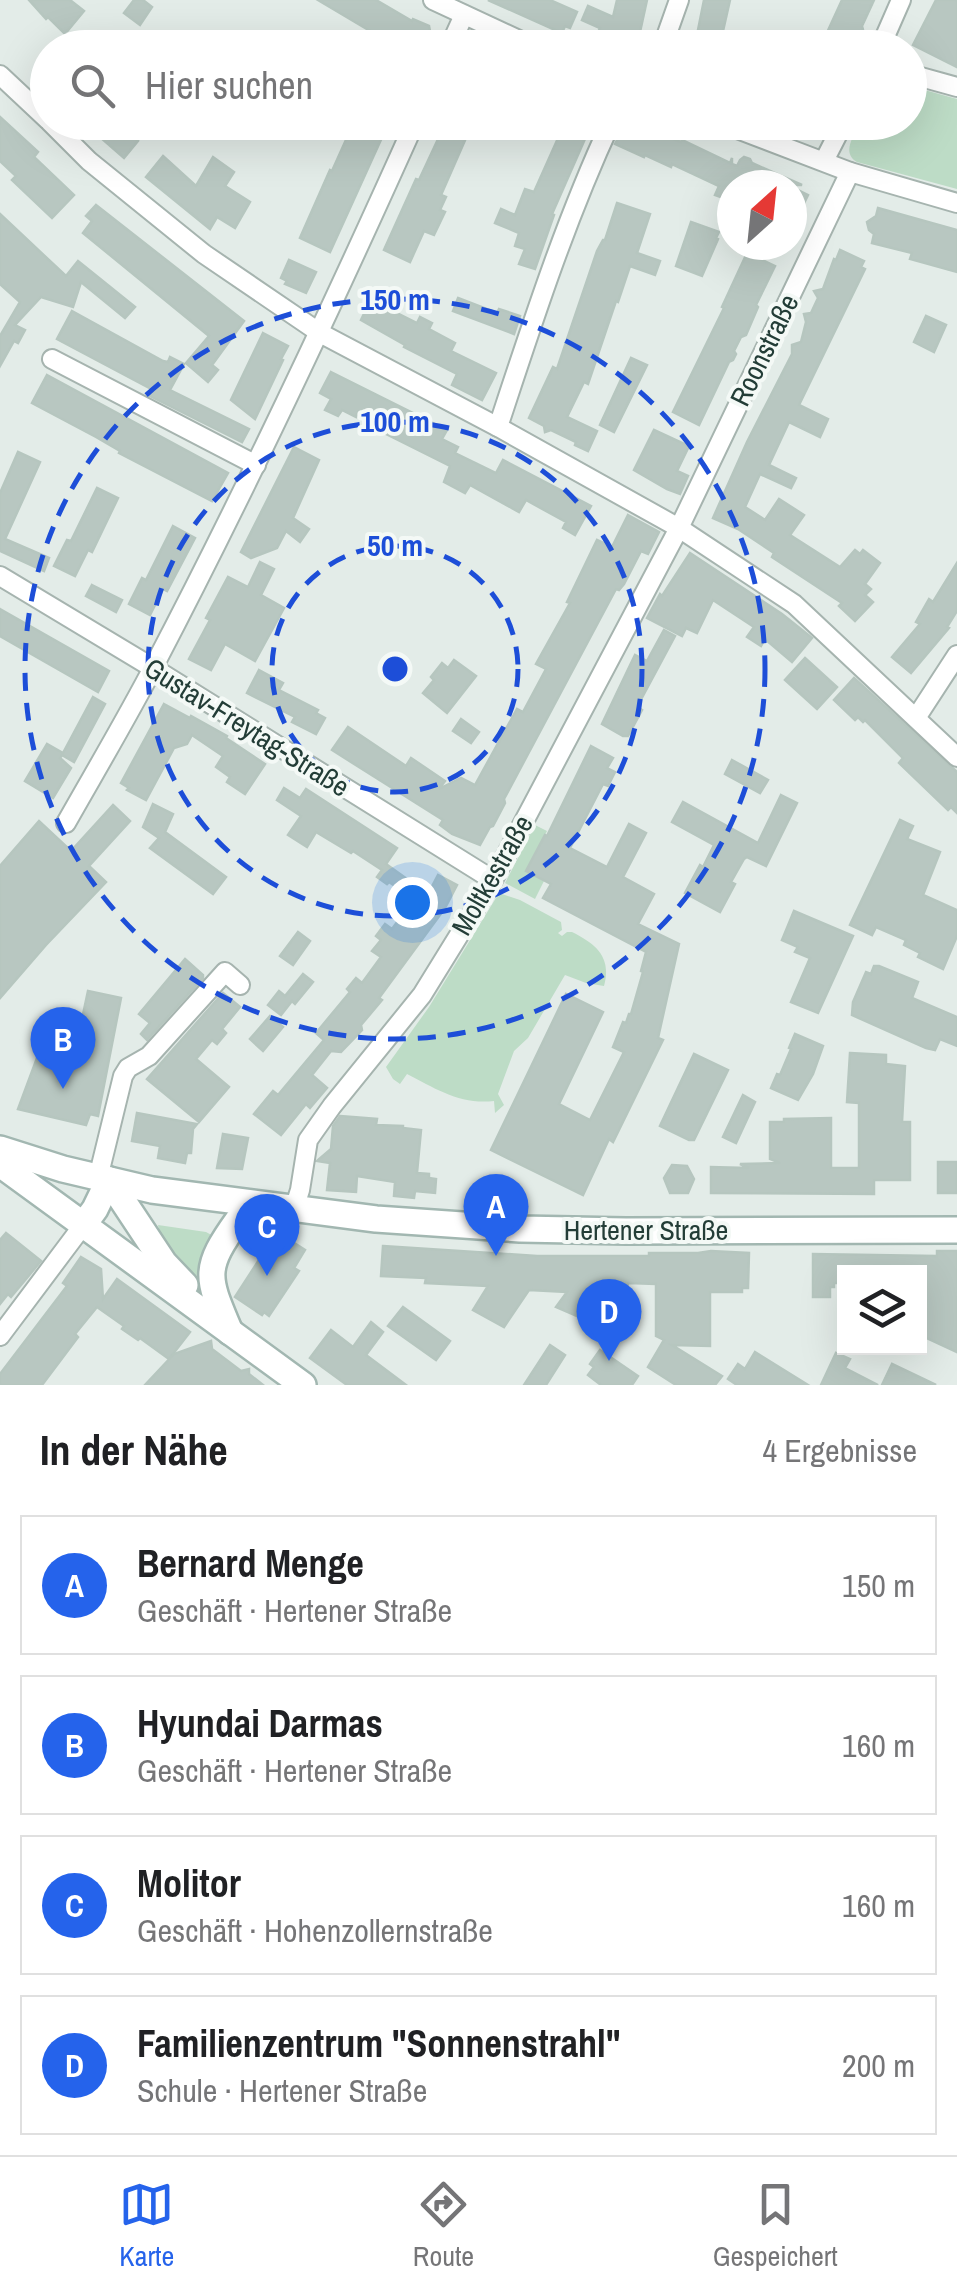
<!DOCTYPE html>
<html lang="de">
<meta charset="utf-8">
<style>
:root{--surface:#fff;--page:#f2f2f2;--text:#202124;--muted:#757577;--line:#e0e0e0;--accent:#2563eb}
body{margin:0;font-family:"Archivo Narrow",sans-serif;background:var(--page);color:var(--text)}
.controls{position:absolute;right:30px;bottom:30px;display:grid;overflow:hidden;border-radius:0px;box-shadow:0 10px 40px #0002}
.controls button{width:90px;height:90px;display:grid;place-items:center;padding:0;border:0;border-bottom:2px solid var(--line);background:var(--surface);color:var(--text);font:50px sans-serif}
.compass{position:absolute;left:717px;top:170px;width:90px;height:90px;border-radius:50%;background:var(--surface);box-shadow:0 10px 40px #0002;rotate:27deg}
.you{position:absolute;left:412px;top:902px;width:35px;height:35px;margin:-25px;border:8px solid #fff;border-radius:50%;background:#1a73e8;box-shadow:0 0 0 15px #1a73e833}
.badge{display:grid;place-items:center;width:65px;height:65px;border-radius:50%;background:var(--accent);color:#fff;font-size:32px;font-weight:700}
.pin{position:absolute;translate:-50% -82px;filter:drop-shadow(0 2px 5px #0008)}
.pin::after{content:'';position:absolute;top:52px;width:35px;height:30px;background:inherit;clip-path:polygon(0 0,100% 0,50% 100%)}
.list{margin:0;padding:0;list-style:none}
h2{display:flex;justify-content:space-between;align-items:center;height:130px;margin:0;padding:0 40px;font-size:42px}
h2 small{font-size:32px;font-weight:400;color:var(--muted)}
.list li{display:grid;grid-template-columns:65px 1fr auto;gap:30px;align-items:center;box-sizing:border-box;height:140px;margin:0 20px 20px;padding:0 20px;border:2px solid var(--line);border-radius:0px}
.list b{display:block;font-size:38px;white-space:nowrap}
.list p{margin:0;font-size:32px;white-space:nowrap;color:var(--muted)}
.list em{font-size:32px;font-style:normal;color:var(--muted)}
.icon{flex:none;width:55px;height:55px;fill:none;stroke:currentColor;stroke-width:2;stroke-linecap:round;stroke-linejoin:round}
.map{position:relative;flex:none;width:957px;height:1385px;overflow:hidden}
.search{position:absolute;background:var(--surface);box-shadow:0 10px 40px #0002;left:30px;right:30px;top:30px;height:110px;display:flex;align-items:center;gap:25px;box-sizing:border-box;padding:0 35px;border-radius:55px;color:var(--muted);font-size:38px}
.sheet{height:770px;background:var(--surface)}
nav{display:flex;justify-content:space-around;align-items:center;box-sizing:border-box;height:140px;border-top:2px solid var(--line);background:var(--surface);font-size:28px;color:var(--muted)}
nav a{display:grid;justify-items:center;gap:5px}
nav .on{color:var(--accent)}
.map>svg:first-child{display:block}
.green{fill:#bddcc6}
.building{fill:#b8c7c1;stroke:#b6c6bf;stroke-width:2.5}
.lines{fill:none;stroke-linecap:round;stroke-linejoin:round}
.minor-casing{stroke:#a6b4af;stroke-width:22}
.secondary-casing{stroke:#a2b7b1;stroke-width:30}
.minor{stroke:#fff;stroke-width:18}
.secondary{stroke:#fff;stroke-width:25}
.ring{fill:none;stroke:#1d4ed8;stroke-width:5;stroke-dasharray:18 12}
.labels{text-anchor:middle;stroke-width:8;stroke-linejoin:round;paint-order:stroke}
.street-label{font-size:28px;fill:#233d37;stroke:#f4f9f6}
.centre{fill:#1d4ed8;stroke:#f4f9f6;stroke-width:5}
.ring-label{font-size:30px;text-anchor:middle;font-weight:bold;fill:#1d4ed8;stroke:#f4f9f6;stroke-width:8;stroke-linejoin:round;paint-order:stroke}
</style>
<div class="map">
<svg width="957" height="1385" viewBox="0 0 957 1385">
<rect width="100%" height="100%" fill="#e3ece8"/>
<g class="green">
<path d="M910,86L957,99V189L857,162C841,153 854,135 860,123L910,122Z"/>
<path d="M535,825L547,831L526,871L544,881L535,899L505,883Z"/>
<path d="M499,893L520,900L561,922L562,930L558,933L562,936L567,932H572C596,944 612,957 604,986L586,983L565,975L528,1038L514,1051L498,1094L504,1105L495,1113L494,1101C461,1105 436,1089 407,1074L400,1084L393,1079L386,1067L429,1007Z"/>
<path d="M158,1225L206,1232L217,1238L203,1281C184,1266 162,1250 158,1225Z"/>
</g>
<g class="building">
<path d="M29,0H70L84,11L65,34L48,17L46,19Z"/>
<path d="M134,0H143L152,7L140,25L124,13Z"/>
<path d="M318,0H376L412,21L413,19L429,26L432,42L422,48H413L384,34L382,38Z"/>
<path d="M488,0H550L577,12L570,28L565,26L562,33Z"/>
<path d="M617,0H647L640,32L643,33L637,48H591L600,28L582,20L588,6L613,17Z"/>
<path d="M704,0H730L723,31L766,46V48H690L698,30Z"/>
<path d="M842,0H874L862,26L863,30L860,37L856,38L851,48H820Z"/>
<path d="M936,0H957V67L913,45Z"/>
<path d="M0,117L38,152L34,157L74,195L52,218L12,180L16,176L0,161Z"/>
<path d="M354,122H389L330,252L300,238L330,170L332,171Z"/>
<path d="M446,122H473L441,195L446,197L440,210L445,212L434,235L424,231L410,262L384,250L416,179L419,180Z"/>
<path d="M526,122H597L592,134L588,132L552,214L554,215L535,269L519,264L525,249L515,246L519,233L495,223L501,209L515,215L525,189L534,192L559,136Z"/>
<path d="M627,122L681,142L682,140L730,163L732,158V164L737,166L740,160L744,157L750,159L752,163L802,185H732V201L715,195L719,186L672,164L671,167L645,155L644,157L615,144Z"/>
<path d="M111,127L122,137L127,132L138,141L124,158L101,138Z"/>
<path d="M163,156L196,186L213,157L234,172L225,186L250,202L235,228L217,217L210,229L146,177Z"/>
<path d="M792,187L808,195L792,228Z"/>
<path d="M617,203L650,214L637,253L660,261L655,275L630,266L618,302L616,301L588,384L584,382L567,417L597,431L588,451L575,445L576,442L551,430L545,432L544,426L529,418L553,367L557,369L597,251L603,240H605Z"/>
<path d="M96,205L244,321L212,365L218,370L208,382L186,363L209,336L83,233L92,221L86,216Z"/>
<path d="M878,208L957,230V272L910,259L912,253L872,243L874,234L869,230L867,222L876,216Z"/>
<path d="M0,214L66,276L78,261L135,307L125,318L81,282L73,307L41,297L15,325L25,330L18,343L14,341L0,366V336L20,302L0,284Z"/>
<path d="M691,222L719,232L716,238L718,239L702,276L676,266Z"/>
<path d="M840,250L864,261L861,267L865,269L799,405L828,419L820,437L789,422L769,465L796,478L791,488L760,474L745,507L765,520L779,499L804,515L790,535L840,567L855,550L860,554L863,550L880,563L865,584L871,589L865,595L873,602L855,621L839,606L842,603L772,557L774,553L738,529L713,518L747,442L792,354V345L801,342L806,322L804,314L811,313L818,298L814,291L823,289L834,259L836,260Z"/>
<path d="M747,253L775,266L756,305L758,307L746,335L741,337L734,351L736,354L733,360L729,362L699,425L673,412L724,308L722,307Z"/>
<path d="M289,260L316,272L306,293L285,284L287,281L281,278Z"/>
<path d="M372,297L386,303L385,307L417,323L420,317L432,323L429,329L455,343L451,351L496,373L482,400L452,385L457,374L404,347L405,345L361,320Z"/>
<path d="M458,298L497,313L499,309L520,316L514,334L453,311Z"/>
<path d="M72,311L163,361L168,362L170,357L184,364L170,390L249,429L242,442L150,396L153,390L57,339Z"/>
<path d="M926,316L946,325L934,352L914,342Z"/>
<path d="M263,333L288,346L281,359L283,360L255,419L231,400Z"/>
<path d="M631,358L647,365L614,432L600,425Z"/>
<path d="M331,372L447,430L442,439L458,447L455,453L496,473L503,460L591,506L575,535L563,528L566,522L526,500L519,512L470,485L465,493L444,482L450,466L380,431L383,424L358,412L356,417L342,410L338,416L325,410L331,399L320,393Z"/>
<path d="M47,375L228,473L212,501L119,453L120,451L96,437L32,403Z"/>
<path d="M654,430L689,446L677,471L688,476L680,494L667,489L634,470Z"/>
<path d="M294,447L319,460L293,518L309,529L300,542L286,531L277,548L251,558L241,552Z"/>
<path d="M18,452L40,462L5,539L49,558L44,571L0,551V493Z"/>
<path d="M97,488L118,498L92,552L88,550L75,576L54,566L67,540L71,541Z"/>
<path d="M628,515L659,532L648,554L641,551L624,584L619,590L616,589L504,799L505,803L493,826L490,827L480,845L452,834L440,825L443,820L332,750L348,727L406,766L411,758L445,781L439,789L461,778L475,785L517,709L523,712L546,669L536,664L570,603L567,602L597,540L612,547Z"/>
<path d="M173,526L195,538L167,591L163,589L150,615L129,604L142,578L146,580Z"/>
<path d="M690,553L782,614L812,638L792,662L765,639L761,646L747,637L754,627L713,600L697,633L686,628L682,636L647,618L660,594L662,596Z"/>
<path d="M260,562L274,569L261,595L284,608L255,661L225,644L211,670L189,659L210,620L206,618L228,577L248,587Z"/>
<path d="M957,563V611L947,627L949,628L911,673L892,657L920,624L916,622L929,599L933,602Z"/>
<path d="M92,585L122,600L116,612L86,596Z"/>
<path d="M0,609L109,671L98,692L0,636Z"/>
<path d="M664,630L675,636L637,707L642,710L628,736H623L602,724L635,655L647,661Z"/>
<path d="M805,658L837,687L817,709L785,680Z"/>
<path d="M454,660L476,676L447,713L423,693L434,680L431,677L442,663L448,668Z"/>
<path d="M259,670L283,683L279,690L318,710L316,713L325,718L316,734L292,722L295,717L247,693Z"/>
<path d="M854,678L957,772V813L951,807L948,810L899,763L903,758L865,720L863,722L858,717L855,720L834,700Z"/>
<path d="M93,697L105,704L74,762L62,755L63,754L60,758L71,768L53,798L25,781L47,744L63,753Z"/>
<path d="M164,704L190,718L191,716L227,736L226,738L265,764L245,794L227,782L230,777L216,767L223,756L192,735L187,744L174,748L146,800L127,790L129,788L121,783Z"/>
<path d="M461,719L479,732L471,743L453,731Z"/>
<path d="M591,746L613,758L607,768L615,772L608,786L603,784L570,848L607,867L629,824L646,833L623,877L654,894L638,924L679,944L658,1038L663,1040L613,1142L609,1139L583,1195L491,1150L566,994L603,1012L559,1104L590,1120L624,1052L613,1047L623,1022L626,1023L629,1014H631L643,972L641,971L646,952L543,898L551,884L526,871L545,835L547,836Z"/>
<path d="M732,760L768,780L760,793L725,774Z"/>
<path d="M284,788L300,798L306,789L397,848L386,864L428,894L438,875L457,885L445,908L379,998L382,1000L361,1025L362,1030L341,1052L331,1051L312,1075L327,1088L310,1108L306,1104L281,1135L254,1114L273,1091L278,1095L324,1040L316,1033L350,992L347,989L356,978L362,983L381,957L372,951L381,940L376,936L385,924L392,929L414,899L389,882L387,884L377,877L382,870L353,851L351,853L316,832L307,847L288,835L301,816L277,800Z"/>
<path d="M781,795L797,803L766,866L747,857L744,859L731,882L735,884L720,912L685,893L700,865L703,867L714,845L672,822L683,802L758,843Z"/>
<path d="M153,804L173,814L165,832L226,877L213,894L150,848L159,838L143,827Z"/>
<path d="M113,805L130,821L89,866L106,882L46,945L0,998V866L39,821L71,851Z"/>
<path d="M900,820L913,826L907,839L940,852L923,895L957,910V936L943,969L918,957L920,953L904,945L906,940L876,927L872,935L850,925Z"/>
<path d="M794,911L853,936L818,1013L791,1002L810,958L795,952L798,947L782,940Z"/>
<path d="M298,932L310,941L293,965L280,956Z"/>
<path d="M185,959L203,975V978L147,1040L141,1034L150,1023L139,1014Z"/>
<path d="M874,966H879L918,982L912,998L957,1017V1046L940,1039L935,1050L926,1048L852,1015L853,1002L866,972L871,974Z"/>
<path d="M303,974L313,982L295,1004L292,1001L281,1015L268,1005L279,991L285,996Z"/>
<path d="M88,991L121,998L98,1116L90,1114L86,1125L18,1109L37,1058L69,1065L72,1052H75Z"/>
<path d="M223,993L240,1007L222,1029L226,1033L217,1044L212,1040L196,1059L229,1087L199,1122L147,1079Z"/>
<path d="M270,1016L283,1027L263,1051L250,1039Z"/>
<path d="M795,1034L823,1046L813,1074L798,1100L771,1088L777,1074L780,1075L791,1049L789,1048Z"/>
<path d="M850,1053L886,1055V1064L905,1066L902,1122H910V1180H874V1194L711,1193V1167L749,1168L740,1164L780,1163L770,1159V1122H784V1119L831,1118V1168H859V1103L847,1102Z"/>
<path d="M694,1054L728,1070L694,1140H689L660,1126Z"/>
<path d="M743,1095L755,1102L736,1143L723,1137Z"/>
<path d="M137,1113L197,1124L193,1129L191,1153H187L185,1163L158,1158L160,1146L132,1141Z"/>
<path d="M340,1116L377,1119L376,1125L403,1126V1128L421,1130L417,1173L429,1174V1178L436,1179L435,1193L415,1191L414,1198L394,1196L395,1182L357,1176L356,1192L327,1190L330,1163L317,1161L331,1149L333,1126Z"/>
<path d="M223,1134L248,1138L242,1169L217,1168Z"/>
<rect x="938" y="1162" width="19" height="31"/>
<path d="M672,1165L687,1166L694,1179L688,1193H670L664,1178Z"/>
<path d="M277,1232L305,1250L294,1268L299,1271L269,1316L264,1312L262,1315L235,1297Z"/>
<path d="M6,1233L41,1261L11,1297L8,1294L0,1304V1240Z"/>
<path d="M383,1246L537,1256H649V1253H698L711,1251L749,1253L748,1288H742V1292H710V1346L672,1345L722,1376L715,1385H676L648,1367L664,1340L656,1336V1284L628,1283L627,1288H613L612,1309L584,1308L579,1317L556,1307L567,1292L529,1290L504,1327L473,1310L488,1286L425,1283L426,1278L381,1276Z"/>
<path d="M937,1251H957V1352L920,1335V1272H844V1283H834V1287H830V1297H813V1254L937,1256Z"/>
<path d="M81,1257L101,1269L103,1299L117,1279L190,1332L169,1359L140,1338L138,1340L122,1329L124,1326L97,1307L75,1334L78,1337L42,1385H0V1374L67,1286L63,1283Z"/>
<path d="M403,1307L450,1341L436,1360L388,1326Z"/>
<path d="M371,1322L383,1332L366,1355L406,1385H347L310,1358L331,1330L353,1347Z"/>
<path d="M211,1341L212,1349L241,1371L249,1369V1374L263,1385H145L174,1354Z"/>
<path d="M550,1345L565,1355L546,1385H524Z"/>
<path d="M600,1350L638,1376L632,1385H601L588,1375L594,1367L590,1364Z"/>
<path d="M755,1352L808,1385H737L728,1379L738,1364L745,1369Z"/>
<path d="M836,1353L850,1359L845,1368L878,1385H821Z"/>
<path d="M892,1364L936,1385H882Z"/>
</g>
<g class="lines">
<g class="minor-casing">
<g id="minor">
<path d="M433,0L536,48"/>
<path d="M449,48L464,15"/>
<path d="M662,48L679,0"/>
<path d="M880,48L901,0"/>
<path d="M910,74L957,87"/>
<path d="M0,75L48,120"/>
<path d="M50,122L89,161L204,254L320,333L498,427L679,528L794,604L957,757"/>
<path d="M719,122L850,172L957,203"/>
<path d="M824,161L844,122"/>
<path d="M52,359L256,465"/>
<path d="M498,427C532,324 565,221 611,122"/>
<path d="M0,576L153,668L493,880"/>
<path d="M916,718L957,655"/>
<path d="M66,823C96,770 127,718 155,664C248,486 333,305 415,122"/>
<path d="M98,1178L123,1076L128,1068L149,1056L225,972L240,985"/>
<path d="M294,1209L300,1190L308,1140L332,1106L422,995L493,880L679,528L850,172"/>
<path d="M0,1336L84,1224"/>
</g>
</g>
<g class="secondary-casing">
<g id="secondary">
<path d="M0,1149L63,1169L152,1190L376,1219L520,1229L626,1231L957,1230"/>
<path d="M0,1164L303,1385"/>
<path d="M109,1180L164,1263L185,1285"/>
<path d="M84,1224L95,1209L109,1180"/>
<path d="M230,1332C207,1277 202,1270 238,1220L269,1211"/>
</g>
</g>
<use href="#minor" class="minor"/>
<use href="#secondary" class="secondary"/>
</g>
<g class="ring">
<circle cx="395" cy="669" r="123"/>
<circle cx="395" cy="669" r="247"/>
<circle cx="395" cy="669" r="370"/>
</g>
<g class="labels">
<g class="street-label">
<text transform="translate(764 350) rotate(-64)" y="10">Roonstraße</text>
<text transform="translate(247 727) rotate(32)" y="10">Gustav-Freytag-Straße</text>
<text transform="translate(492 875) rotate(-60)" y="10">Moltkestraße</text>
<text x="646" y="1240">Hertener Straße</text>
</g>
</g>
<circle cx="395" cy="669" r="15" class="centre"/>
<g class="ring-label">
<text x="395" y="310">150 m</text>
<text x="395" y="432">100 m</text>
<text x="395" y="556">50 m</text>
</g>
</svg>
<div class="controls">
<button><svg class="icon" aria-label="layers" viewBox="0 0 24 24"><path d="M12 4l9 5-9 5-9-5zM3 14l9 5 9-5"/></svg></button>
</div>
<svg class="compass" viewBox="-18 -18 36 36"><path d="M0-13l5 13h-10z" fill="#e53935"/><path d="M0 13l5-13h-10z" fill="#757577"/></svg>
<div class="you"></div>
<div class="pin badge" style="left:496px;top:1256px">A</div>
<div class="pin badge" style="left:63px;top:1089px">B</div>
<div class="pin badge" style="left:267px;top:1276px">C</div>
<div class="pin badge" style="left:609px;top:1361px">D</div>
<div class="search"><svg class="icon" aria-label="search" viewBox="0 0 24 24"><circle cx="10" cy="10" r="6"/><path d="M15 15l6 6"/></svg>Hier suchen</div>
</div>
<section class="sheet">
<h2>In der Nähe<small>4 Ergebnisse</small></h2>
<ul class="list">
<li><span class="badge">A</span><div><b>Bernard Menge</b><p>Geschäft · Hertener Straße</p></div><em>150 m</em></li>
<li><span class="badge">B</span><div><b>Hyundai Darmas</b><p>Geschäft · Hertener Straße</p></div><em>160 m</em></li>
<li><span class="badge">C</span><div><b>Molitor</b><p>Geschäft · Hohenzollernstraße</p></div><em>160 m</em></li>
<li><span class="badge">D</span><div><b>Familienzentrum &quot;Sonnenstrahl&quot;</b><p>Schule · Hertener Straße</p></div><em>200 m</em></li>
</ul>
</section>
<nav>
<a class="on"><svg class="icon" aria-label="map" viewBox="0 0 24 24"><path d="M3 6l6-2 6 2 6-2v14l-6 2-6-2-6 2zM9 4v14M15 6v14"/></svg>Karte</a>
<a><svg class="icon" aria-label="directions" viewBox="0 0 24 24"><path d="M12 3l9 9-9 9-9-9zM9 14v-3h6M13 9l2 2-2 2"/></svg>Route</a>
<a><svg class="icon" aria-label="saved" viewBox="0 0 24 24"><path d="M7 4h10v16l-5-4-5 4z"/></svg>Gespeichert</a>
</nav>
